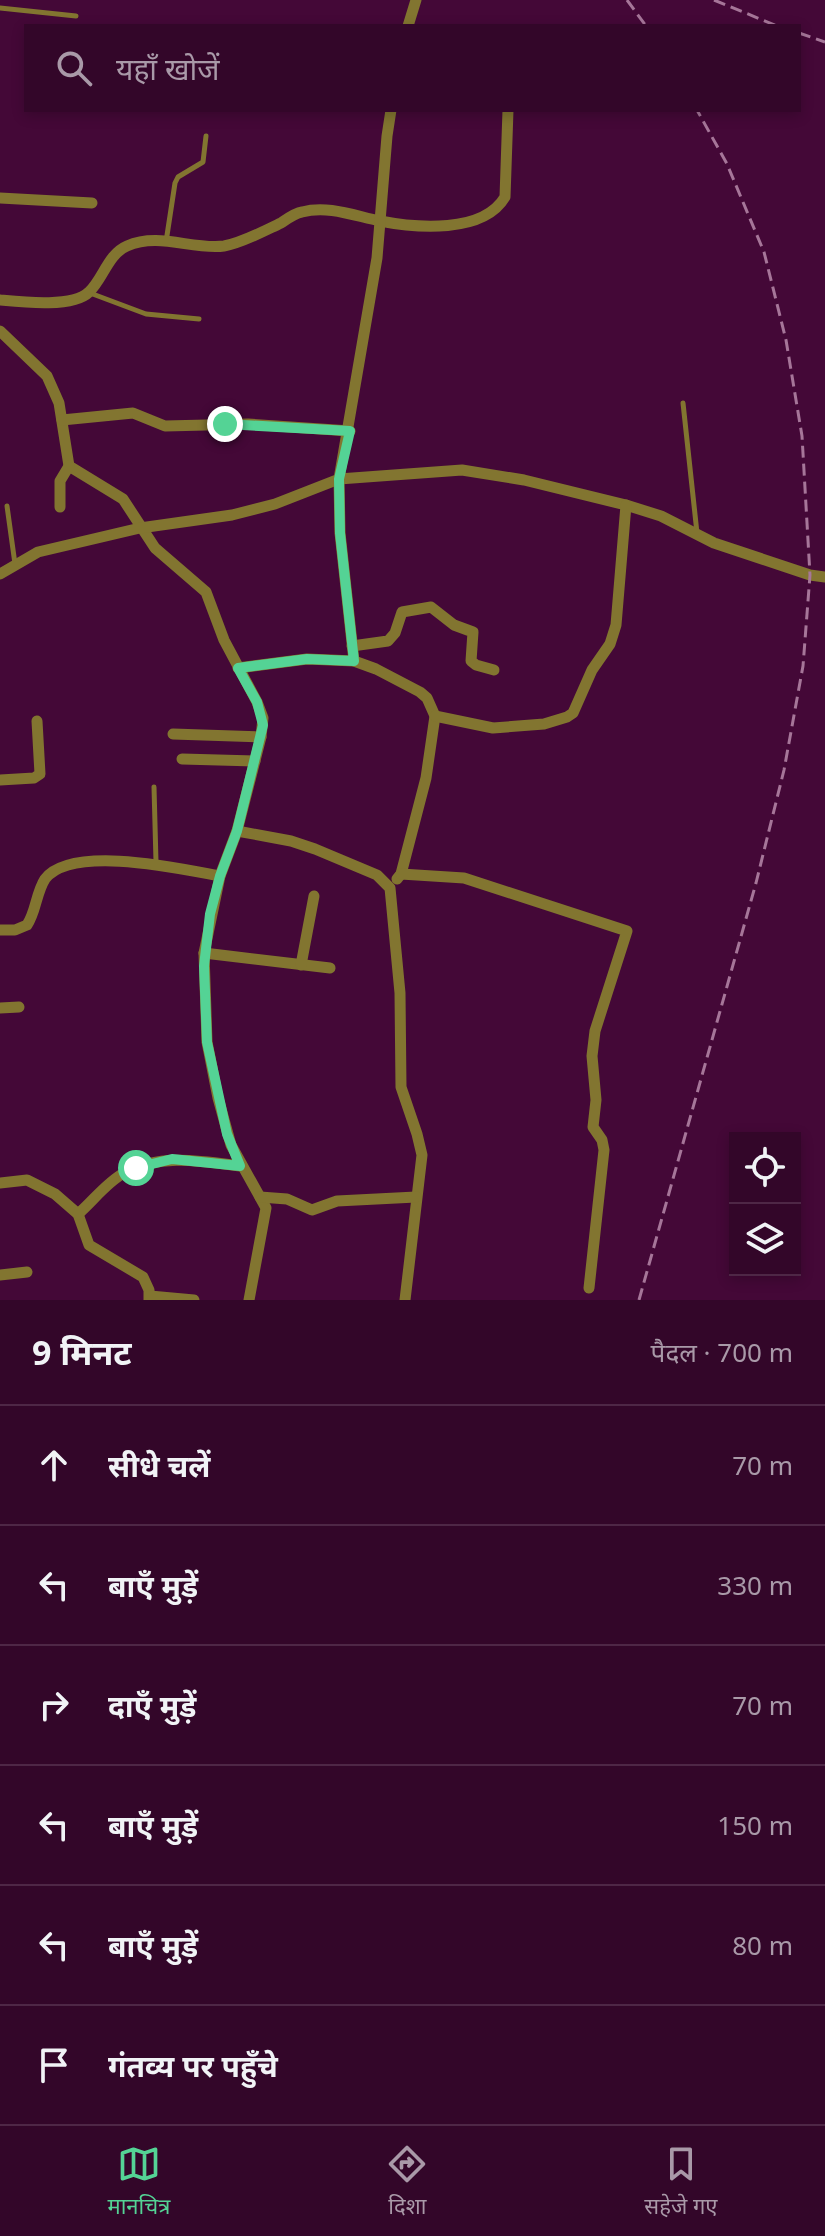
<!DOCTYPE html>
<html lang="hi">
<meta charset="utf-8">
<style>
:root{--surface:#330629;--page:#3b0f31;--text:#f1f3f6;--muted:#a999a8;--line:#4e2746;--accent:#54d395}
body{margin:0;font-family:"Noto Sans","Noto Sans Devanagari",sans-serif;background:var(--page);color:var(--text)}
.controls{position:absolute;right:24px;bottom:24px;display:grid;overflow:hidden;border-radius:0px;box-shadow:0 4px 12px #0003}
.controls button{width:72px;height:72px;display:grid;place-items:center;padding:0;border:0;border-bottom:2px solid var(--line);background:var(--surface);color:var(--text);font:40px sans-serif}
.stop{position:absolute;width:24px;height:24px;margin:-18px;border:6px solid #54d395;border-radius:50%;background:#fff}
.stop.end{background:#54d395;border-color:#fff;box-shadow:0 2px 8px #0008}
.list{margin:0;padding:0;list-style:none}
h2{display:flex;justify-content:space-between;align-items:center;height:104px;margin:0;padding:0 32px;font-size:34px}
h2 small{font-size:26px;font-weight:400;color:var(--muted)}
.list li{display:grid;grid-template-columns:52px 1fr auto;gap:24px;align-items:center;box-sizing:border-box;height:120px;padding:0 32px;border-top:2px solid var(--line)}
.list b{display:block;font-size:30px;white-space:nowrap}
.list em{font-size:26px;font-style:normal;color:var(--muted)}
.icon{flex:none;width:44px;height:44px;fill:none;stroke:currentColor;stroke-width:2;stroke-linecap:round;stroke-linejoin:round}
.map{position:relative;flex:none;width:825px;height:1300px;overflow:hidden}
.search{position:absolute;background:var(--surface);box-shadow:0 4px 12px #0003;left:24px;right:24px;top:24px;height:88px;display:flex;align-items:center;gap:20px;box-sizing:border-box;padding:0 28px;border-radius:0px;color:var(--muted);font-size:30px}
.sheet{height:824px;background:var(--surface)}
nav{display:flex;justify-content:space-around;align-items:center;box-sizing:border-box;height:112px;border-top:2px solid var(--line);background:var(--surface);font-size:22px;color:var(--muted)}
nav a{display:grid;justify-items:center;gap:4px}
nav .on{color:var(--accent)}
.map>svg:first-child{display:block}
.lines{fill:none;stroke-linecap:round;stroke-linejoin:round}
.service{stroke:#827530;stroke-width:5}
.minor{stroke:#827530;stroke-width:11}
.rail{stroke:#a67699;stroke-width:3;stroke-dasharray:12 6;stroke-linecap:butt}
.route{stroke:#54d395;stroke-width:10}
</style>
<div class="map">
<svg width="825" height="1300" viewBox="0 0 825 1300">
<rect width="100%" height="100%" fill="#440837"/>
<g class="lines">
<g class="service">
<path d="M0,8L76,16"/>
<path d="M166,242L175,183L178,177L203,162L206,136"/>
<path d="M90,293L146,314L199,319"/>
<path d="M683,403L697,533"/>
<path d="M7,506L15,564"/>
<path d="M154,787L156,862"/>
</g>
<g class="minor">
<path d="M408,26L416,0"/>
<path d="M0,198L92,203"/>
<path d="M0,300C21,302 73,308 89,292C103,279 108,254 127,246C159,232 192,250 224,246C242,243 264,231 281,223C287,219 295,213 302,212C328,205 355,216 380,221C416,228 483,234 505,197L508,110"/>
<path d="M0,331L47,376L59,403L69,466L123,499L155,548L206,592L224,640L257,702L263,718L261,737L237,831L220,876L204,953L207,1042L218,1098L231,1145L266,1208L249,1300"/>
<path d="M62,420L133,413L165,426L248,424L350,431"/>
<path d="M60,507V481L69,466"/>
<path d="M0,574L38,552L140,528L232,515L275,504L339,479L462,470L524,480L626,505L661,516L714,543L810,575L825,577"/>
<path d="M352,646L388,641L395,633L402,612L431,607L454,625L473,632L471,661L476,665L494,670"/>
<path d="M354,661L340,533L339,479L377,258L387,136L391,110"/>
<path d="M238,668L307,659L354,661L376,669L420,692L427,698L435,716L426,778L401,874L397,879"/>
<path d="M435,716L493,728L544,724L567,717L573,713L592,670L610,644L616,625L626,505"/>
<path d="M173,734L261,737"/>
<path d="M182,759L255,761"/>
<path d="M0,780L34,778L40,774L37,721"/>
<path d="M237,831L291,841L315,849L377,875L390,888L400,993L401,1087L417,1134L422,1155L405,1300"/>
<path d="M401,874L464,878L627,931L595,1031L592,1056L596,1100L593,1127L602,1140L604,1150L589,1288"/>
<path d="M0,930H15L27,925C36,912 36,893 45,879C72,844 182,869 220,876"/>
<path d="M204,953L330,968"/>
<path d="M301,965L314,896"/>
<path d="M0,1008L19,1007"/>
<path d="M0,1183L27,1180L55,1194L78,1214L89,1245L143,1277L149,1290V1300"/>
<path d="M260,1197L287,1199L312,1210L337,1201L416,1197"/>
<path d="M78,1214C93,1201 107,1182 124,1173C160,1153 202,1161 240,1166"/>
<path d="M0,1275L27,1272"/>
<path d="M150,1296L194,1300"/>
</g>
<g class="rail">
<path d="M627,0L646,26"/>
<path d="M714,0L777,26"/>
<path d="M799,33L825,42"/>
<path d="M639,1300L756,883L784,770L803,666L810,575L802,436L786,340L764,252L727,164L697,110"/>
</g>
</g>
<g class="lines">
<path class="route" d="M136,1168L172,1159L240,1166L227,1134L207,1042L204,966L210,914L220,876L237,831L263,725L257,702L238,668L307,659L354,661L340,533L339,479L350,431L225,424"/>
</g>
</svg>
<div class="controls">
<button><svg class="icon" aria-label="locate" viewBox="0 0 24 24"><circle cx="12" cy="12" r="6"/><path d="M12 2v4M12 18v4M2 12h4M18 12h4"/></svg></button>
<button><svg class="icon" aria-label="layers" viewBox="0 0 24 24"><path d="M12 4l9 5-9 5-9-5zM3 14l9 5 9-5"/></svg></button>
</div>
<div class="stop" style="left:136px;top:1168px"></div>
<div class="stop end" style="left:225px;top:424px"></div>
<div class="search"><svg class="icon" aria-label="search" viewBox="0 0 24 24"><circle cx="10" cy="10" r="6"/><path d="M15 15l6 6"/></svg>यहाँ खोजें</div>
</div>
<section class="sheet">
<h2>9 मिनट<small>पैदल · 700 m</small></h2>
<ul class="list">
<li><svg class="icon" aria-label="ahead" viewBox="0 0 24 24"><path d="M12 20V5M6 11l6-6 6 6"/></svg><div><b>सीधे चलें</b></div><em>70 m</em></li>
<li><svg class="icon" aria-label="left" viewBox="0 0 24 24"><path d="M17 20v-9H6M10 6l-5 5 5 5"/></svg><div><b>बाएँ मुड़ें</b></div><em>330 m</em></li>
<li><svg class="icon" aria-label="right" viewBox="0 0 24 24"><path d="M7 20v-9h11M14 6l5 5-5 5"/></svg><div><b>दाएँ मुड़ें</b></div><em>70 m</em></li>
<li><svg class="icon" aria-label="left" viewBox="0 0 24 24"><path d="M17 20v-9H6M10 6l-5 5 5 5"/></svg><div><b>बाएँ मुड़ें</b></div><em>150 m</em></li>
<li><svg class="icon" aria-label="left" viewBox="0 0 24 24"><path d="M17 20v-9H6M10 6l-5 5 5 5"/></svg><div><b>बाएँ मुड़ें</b></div><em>80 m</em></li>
<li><svg class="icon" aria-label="arrive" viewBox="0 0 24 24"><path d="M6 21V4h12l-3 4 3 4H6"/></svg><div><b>गंतव्य पर पहुँचे</b></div></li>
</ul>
</section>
<nav>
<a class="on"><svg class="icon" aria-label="map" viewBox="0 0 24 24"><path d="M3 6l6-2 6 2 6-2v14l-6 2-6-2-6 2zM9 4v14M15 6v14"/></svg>मानचित्र</a>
<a><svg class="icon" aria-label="directions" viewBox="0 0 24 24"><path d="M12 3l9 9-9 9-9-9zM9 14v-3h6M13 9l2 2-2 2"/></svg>दिशा</a>
<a><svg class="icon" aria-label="saved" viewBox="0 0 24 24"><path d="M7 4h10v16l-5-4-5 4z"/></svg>सहेजे गए</a>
</nav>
